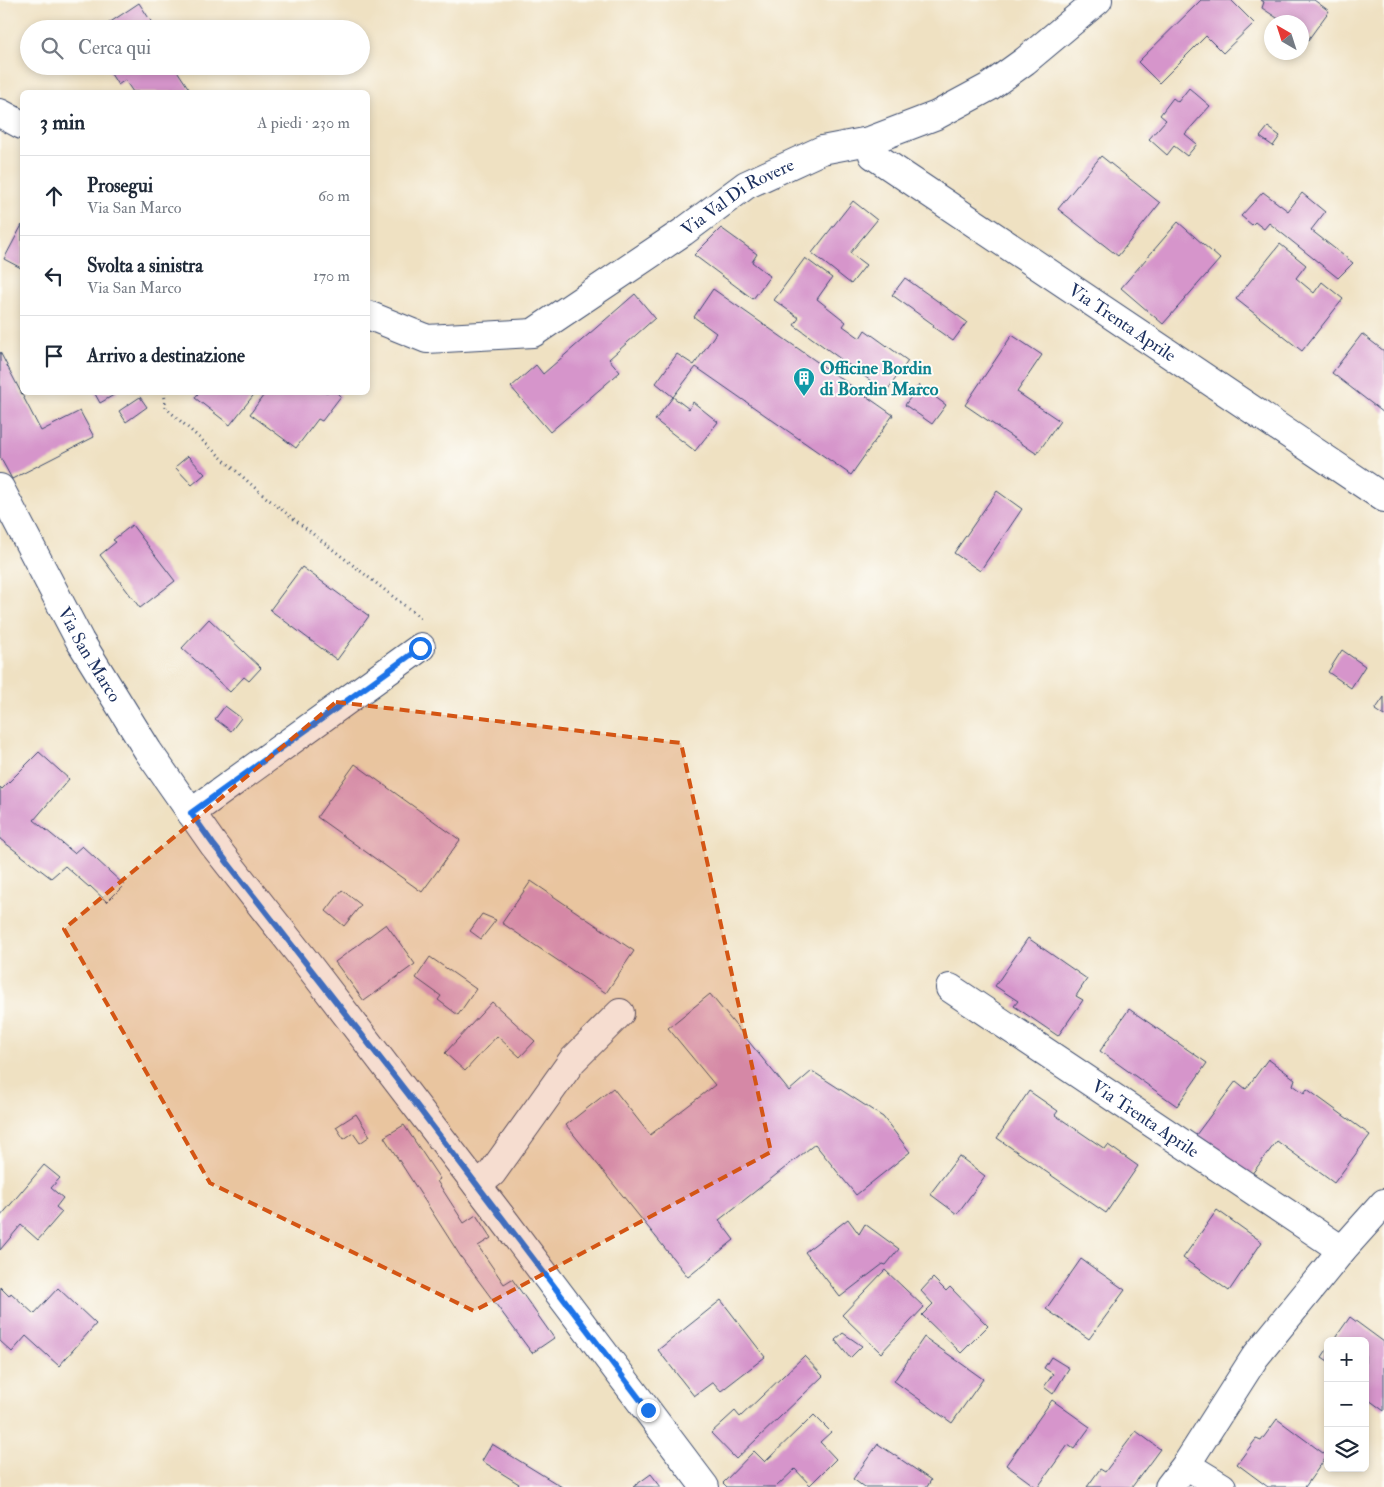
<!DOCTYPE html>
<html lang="it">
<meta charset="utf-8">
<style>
:root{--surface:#fff;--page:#f6f6f7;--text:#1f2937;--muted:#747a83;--line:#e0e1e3}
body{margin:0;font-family:"IM FELL Double Pica",serif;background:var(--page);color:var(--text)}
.controls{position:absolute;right:15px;bottom:15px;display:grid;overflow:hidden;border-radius:8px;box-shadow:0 2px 8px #0003}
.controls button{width:45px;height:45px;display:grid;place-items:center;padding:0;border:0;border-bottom:1px solid var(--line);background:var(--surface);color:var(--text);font:25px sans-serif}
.compass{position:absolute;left:1264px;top:15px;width:45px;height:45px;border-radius:50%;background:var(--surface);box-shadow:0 2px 8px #0003;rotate:321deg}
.stop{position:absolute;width:15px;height:15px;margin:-11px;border:4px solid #1a73e8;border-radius:50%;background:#fff}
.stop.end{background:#1a73e8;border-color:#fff;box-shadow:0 1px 5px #0008}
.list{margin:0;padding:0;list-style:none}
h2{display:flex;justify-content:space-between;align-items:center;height:65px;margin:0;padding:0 20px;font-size:21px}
h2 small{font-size:16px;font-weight:400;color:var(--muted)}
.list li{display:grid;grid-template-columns:32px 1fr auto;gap:15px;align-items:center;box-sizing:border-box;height:80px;padding:0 20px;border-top:1px solid var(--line)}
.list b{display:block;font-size:19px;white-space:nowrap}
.list p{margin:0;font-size:16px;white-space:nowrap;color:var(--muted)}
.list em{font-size:16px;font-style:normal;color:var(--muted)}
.icon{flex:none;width:28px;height:28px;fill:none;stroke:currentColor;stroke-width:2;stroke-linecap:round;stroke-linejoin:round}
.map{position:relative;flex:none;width:1384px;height:1487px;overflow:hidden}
.search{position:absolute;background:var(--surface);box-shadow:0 2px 8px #0003;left:20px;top:20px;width:350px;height:55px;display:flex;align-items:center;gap:12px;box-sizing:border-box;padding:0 18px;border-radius:28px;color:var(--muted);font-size:19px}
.panel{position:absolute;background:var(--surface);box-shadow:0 2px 8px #0003;left:20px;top:90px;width:350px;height:305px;border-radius:8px}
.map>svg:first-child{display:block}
.building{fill:#d695cb}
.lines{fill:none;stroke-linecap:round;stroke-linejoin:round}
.minor-casing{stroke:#3b4a6d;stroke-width:30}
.path{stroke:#3b4a6d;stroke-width:3;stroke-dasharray:1 4;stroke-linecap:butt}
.minor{stroke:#fff;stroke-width:28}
.route{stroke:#1a73e8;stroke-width:6}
.marked{fill:#d45514;fill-opacity:0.2;stroke:#d45514;stroke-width:4;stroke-dasharray:10 6;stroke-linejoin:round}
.labels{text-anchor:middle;stroke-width:4;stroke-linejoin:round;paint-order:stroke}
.street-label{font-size:18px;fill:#1b2f5e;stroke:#fdfcf7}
.culture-label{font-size:18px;font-weight:bold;fill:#0d838f;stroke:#fdfcf7;text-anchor:start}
</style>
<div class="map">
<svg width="1384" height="1487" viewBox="0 0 1384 1487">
<rect width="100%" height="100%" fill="#fdfcf7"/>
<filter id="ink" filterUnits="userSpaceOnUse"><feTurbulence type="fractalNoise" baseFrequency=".02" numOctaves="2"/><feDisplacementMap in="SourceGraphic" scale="10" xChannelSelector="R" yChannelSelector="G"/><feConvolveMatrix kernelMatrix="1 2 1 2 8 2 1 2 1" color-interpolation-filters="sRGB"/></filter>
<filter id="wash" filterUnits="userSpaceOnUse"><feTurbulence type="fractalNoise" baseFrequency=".0096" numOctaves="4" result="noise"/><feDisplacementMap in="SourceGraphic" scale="20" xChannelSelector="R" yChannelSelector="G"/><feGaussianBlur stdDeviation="1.12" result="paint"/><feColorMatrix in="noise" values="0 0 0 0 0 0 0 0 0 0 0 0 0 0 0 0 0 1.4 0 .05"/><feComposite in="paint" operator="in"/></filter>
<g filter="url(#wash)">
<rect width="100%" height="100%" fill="#efe1c2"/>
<g id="blocks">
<g class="building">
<path d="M1201,0H1231L1254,23L1223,53L1206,36L1159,83L1138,62Z"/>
<path d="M1261,0H1314L1329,11L1308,40L1302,35V22H1283L1262,8L1264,2Z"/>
<path d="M139,3L156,29H100Z"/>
<path d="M106,66H174L191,92H133L125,80L118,85Z"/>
<path d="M1189,88L1210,106L1185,134L1197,144L1187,156L1174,146L1167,155L1149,139L1166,120L1160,115L1173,98L1178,102Z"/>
<path d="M1268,127L1280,136L1273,146L1260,137Z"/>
<path d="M1101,156L1160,203L1118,256L1058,209Z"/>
<path d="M1263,192L1288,211L1302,193L1325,212L1311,230L1353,263L1338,278L1269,223L1264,229L1255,222L1252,225L1241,216Z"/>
<path d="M853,201L877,220L850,253L866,265L851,284L812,253Z"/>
<path d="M1178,222L1220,259L1163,324L1121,288Z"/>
<path d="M22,225V265L21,268L4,259Z"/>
<path d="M721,228L757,254L752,262L770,276L753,299L694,255Z"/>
<path d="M1280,244L1306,265L1296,278L1314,293L1322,282L1343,299L1302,351L1236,299Z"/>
<path d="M805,258L832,278L817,299L846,322L843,326L860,338L865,330L908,361L886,392L794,325L799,318L774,300Z"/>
<path d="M905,278L967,322L953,341L933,327L934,325L892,295Z"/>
<path d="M713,289L893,415L851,475L696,367L673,397L689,409L693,402L718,422L695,451L655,420L673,397L656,383L677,354L694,365L716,333L694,317Z"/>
<path d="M635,294L655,318L609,359L620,372L550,432L511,387L536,365L543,374Z"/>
<path d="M1362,334L1384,351V413L1332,373Z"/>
<path d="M1012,335L1042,355L1017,392L1060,421L1037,454L965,405Z"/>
<path d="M0,352L41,431L80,411L94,437L12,479L0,457Z"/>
<path d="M919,385L946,405L932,424L905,405Z"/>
<path d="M94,392H119L100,403Z"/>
<path d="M199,392H256L230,425L195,398Z"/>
<path d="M266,392H337L341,396L322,421L318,419L296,448L250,414Z"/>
<path d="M140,397L147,407L126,422L119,411Z"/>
<path d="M188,456L205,474L192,485L175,467Z"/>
<path d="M997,491L1022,509L980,571L954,553Z"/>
<path d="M132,525L175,581L140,608L100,555L116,542L113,540Z"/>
<path d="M302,567L369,616L337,660L270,610Z"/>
<path d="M209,619L261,668L249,681L244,677L230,692L182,648Z"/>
<path d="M1342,650L1365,666L1351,688L1328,672Z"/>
<path d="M1384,697V716L1375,710Z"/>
<path d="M225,706L241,718L231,731L215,719Z"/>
<path d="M39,752L69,779L34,820L74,853L82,846L124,885L107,902L90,886L89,887L65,866L51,878L0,839V787L2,789Z"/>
<path d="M355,764L460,840L422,892L317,817Z"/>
<path d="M531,881L634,951L606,993L502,923Z"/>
<path d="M342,890L361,905L344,926L326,911Z"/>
<path d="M482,914L496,920L481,939L470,931Z"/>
<path d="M386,924L415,964L364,1001L335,962Z"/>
<path d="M1028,938L1087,979L1076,996L1083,1000L1058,1036L1014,1006L1018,1001L995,986Z"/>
<path d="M430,957L476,989L458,1015L438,1000L441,996L416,978Z"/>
<path d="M710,994L789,1091L812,1071L883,1117L910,1152L856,1195L815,1144L719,1220L734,1240L688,1277L566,1125L613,1088L650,1135L715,1085L668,1028Z"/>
<path d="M492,1002L535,1041L520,1057L497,1036L465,1071L445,1053Z"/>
<path d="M1129,1009L1207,1063L1177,1106L1100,1051Z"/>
<path d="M1268,1059L1295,1079L1293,1085L1304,1093L1307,1089L1370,1135L1334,1183L1277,1141L1248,1179L1193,1139L1236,1081L1246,1089Z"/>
<path d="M1029,1091L1058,1111L1055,1115L1105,1149L1108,1145L1138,1166L1106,1213L997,1138Z"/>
<path d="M356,1114L370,1136L360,1143L353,1133L344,1139L336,1127Z"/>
<path d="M404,1125L440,1179L437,1181L464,1223L476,1215L491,1238L478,1246L504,1284L512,1279L554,1338L532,1353L461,1257L384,1137Z"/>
<path d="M959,1156L985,1176L957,1214L930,1194Z"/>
<path d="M44,1165L60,1178L51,1188L63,1198L56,1207L62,1212L38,1240L21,1225L0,1250V1217Z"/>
<path d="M1217,1210L1262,1242L1229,1291L1183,1258Z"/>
<path d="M848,1219L859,1234L865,1224L899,1249L886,1265L883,1264L840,1297L805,1252Z"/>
<path d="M1081,1259L1125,1290L1089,1339L1046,1309Z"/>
<path d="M885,1270L924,1307L881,1353L842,1315Z"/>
<path d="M933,1278L946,1291L950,1287L988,1326L961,1353L922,1315L933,1304L921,1291Z"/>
<path d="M0,1287L9,1296L11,1293L34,1314L58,1288L96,1324L59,1366L26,1336L12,1352L0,1341Z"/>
<path d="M721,1300L765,1357L721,1391L713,1382L694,1396L658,1350Z"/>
<path d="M1350,1317L1384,1342V1411L1365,1397V1341H1333Z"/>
<path d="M843,1333L862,1346L850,1358L835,1340Z"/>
<path d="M924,1337L983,1379L952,1423L894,1381Z"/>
<path d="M1328,1348V1361L1322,1357Z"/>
<path d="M804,1356L823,1376L736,1459L711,1433L735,1411L740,1417Z"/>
<path d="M1051,1357L1069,1368L1053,1394L1044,1387L1053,1374L1044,1368Z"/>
<path d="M1052,1400L1090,1427L1074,1449L1068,1445L1038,1487H1036L1006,1465Z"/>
<path d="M814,1415L831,1432L820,1442L836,1459L810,1485L795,1469L776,1487H727L723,1483L754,1451L765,1462L803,1425V1426Z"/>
<path d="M1277,1419L1327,1456L1305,1487H1268L1237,1464L1256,1439L1261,1441Z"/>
<path d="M1136,1431L1160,1449L1132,1487H1087L1100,1469L1105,1472Z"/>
<path d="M492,1444L562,1487H517L519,1484L482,1461Z"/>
<path d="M878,1444L931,1480L927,1487H864L853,1479Z"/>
<path d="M651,1474L661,1487H633Z"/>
</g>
</g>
</g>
<g filter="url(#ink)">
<use href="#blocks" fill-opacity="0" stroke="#3b4a6d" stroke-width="1"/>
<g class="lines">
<g class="minor-casing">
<g id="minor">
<path d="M0,113L22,125"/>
<path id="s1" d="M869,141L873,155L1384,498"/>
<path id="s2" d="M368,315L427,339L533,333L683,232L746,185L822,150L869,141L937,115L989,87L1025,61L1098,0"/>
<path id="s3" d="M0,488L80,641L148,751L213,844L306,962L503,1219L705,1487"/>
<path d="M191,813L421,647"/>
<path id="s4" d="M950,988L1342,1250"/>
<path d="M477,1185L492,1173L572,1061L620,1013"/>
<path d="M1186,1465L1222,1487"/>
<path d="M1169,1487L1186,1465L1255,1357L1342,1250L1384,1203"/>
</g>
</g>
<path class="path" d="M164,392L166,408L263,495L422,619"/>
<use href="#minor" class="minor"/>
</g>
</g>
<g class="lines" filter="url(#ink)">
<path class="route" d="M420,648L191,813L213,844L408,1094L648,1410"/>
</g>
<path class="marked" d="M336,702L681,743L771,1152L474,1311L210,1183L64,929Z"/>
<defs>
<g id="building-pin" transform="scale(1.125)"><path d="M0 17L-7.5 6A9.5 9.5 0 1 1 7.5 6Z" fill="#0f9aa8" stroke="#fdfcf7"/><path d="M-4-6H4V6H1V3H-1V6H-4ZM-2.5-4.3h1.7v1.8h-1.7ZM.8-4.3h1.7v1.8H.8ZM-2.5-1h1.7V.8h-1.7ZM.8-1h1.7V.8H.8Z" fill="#fff"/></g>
</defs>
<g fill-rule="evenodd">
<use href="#building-pin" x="804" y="378"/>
</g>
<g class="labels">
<g class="street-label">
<text dy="6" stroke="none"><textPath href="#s2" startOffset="416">Via Val Di Rovere</textPath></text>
<text dy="6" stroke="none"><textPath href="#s1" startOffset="315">Via Trenta Aprile</textPath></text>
<text dy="6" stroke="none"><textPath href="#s3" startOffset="189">Via San Marco</textPath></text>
<text dy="6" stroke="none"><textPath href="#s4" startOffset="235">Via Trenta Aprile</textPath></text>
</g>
<g class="culture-label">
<text x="820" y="374">Officine Bordin<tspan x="820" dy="21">di Bordin Marco</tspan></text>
</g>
</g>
</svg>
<div class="controls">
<button>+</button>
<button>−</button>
<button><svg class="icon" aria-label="layers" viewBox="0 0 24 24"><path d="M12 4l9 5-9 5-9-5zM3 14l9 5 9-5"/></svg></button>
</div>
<svg class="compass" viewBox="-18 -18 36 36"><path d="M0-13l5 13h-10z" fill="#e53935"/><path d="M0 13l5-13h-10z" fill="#747a83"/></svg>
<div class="stop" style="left:420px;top:648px"></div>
<div class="stop end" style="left:648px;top:1410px"></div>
<div class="search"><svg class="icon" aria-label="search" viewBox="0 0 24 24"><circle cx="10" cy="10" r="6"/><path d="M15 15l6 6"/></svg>Cerca qui</div>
<section class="panel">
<h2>3 min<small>A piedi · 230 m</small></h2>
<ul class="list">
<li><svg class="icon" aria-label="ahead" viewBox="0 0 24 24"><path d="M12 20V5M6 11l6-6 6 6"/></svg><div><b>Prosegui</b><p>Via San Marco</p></div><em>60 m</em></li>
<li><svg class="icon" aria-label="left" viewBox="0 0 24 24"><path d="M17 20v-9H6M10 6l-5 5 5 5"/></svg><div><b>Svolta a sinistra</b><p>Via San Marco</p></div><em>170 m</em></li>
<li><svg class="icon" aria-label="arrive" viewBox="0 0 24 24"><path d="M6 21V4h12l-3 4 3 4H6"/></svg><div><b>Arrivo a destinazione</b></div></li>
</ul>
</section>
</div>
